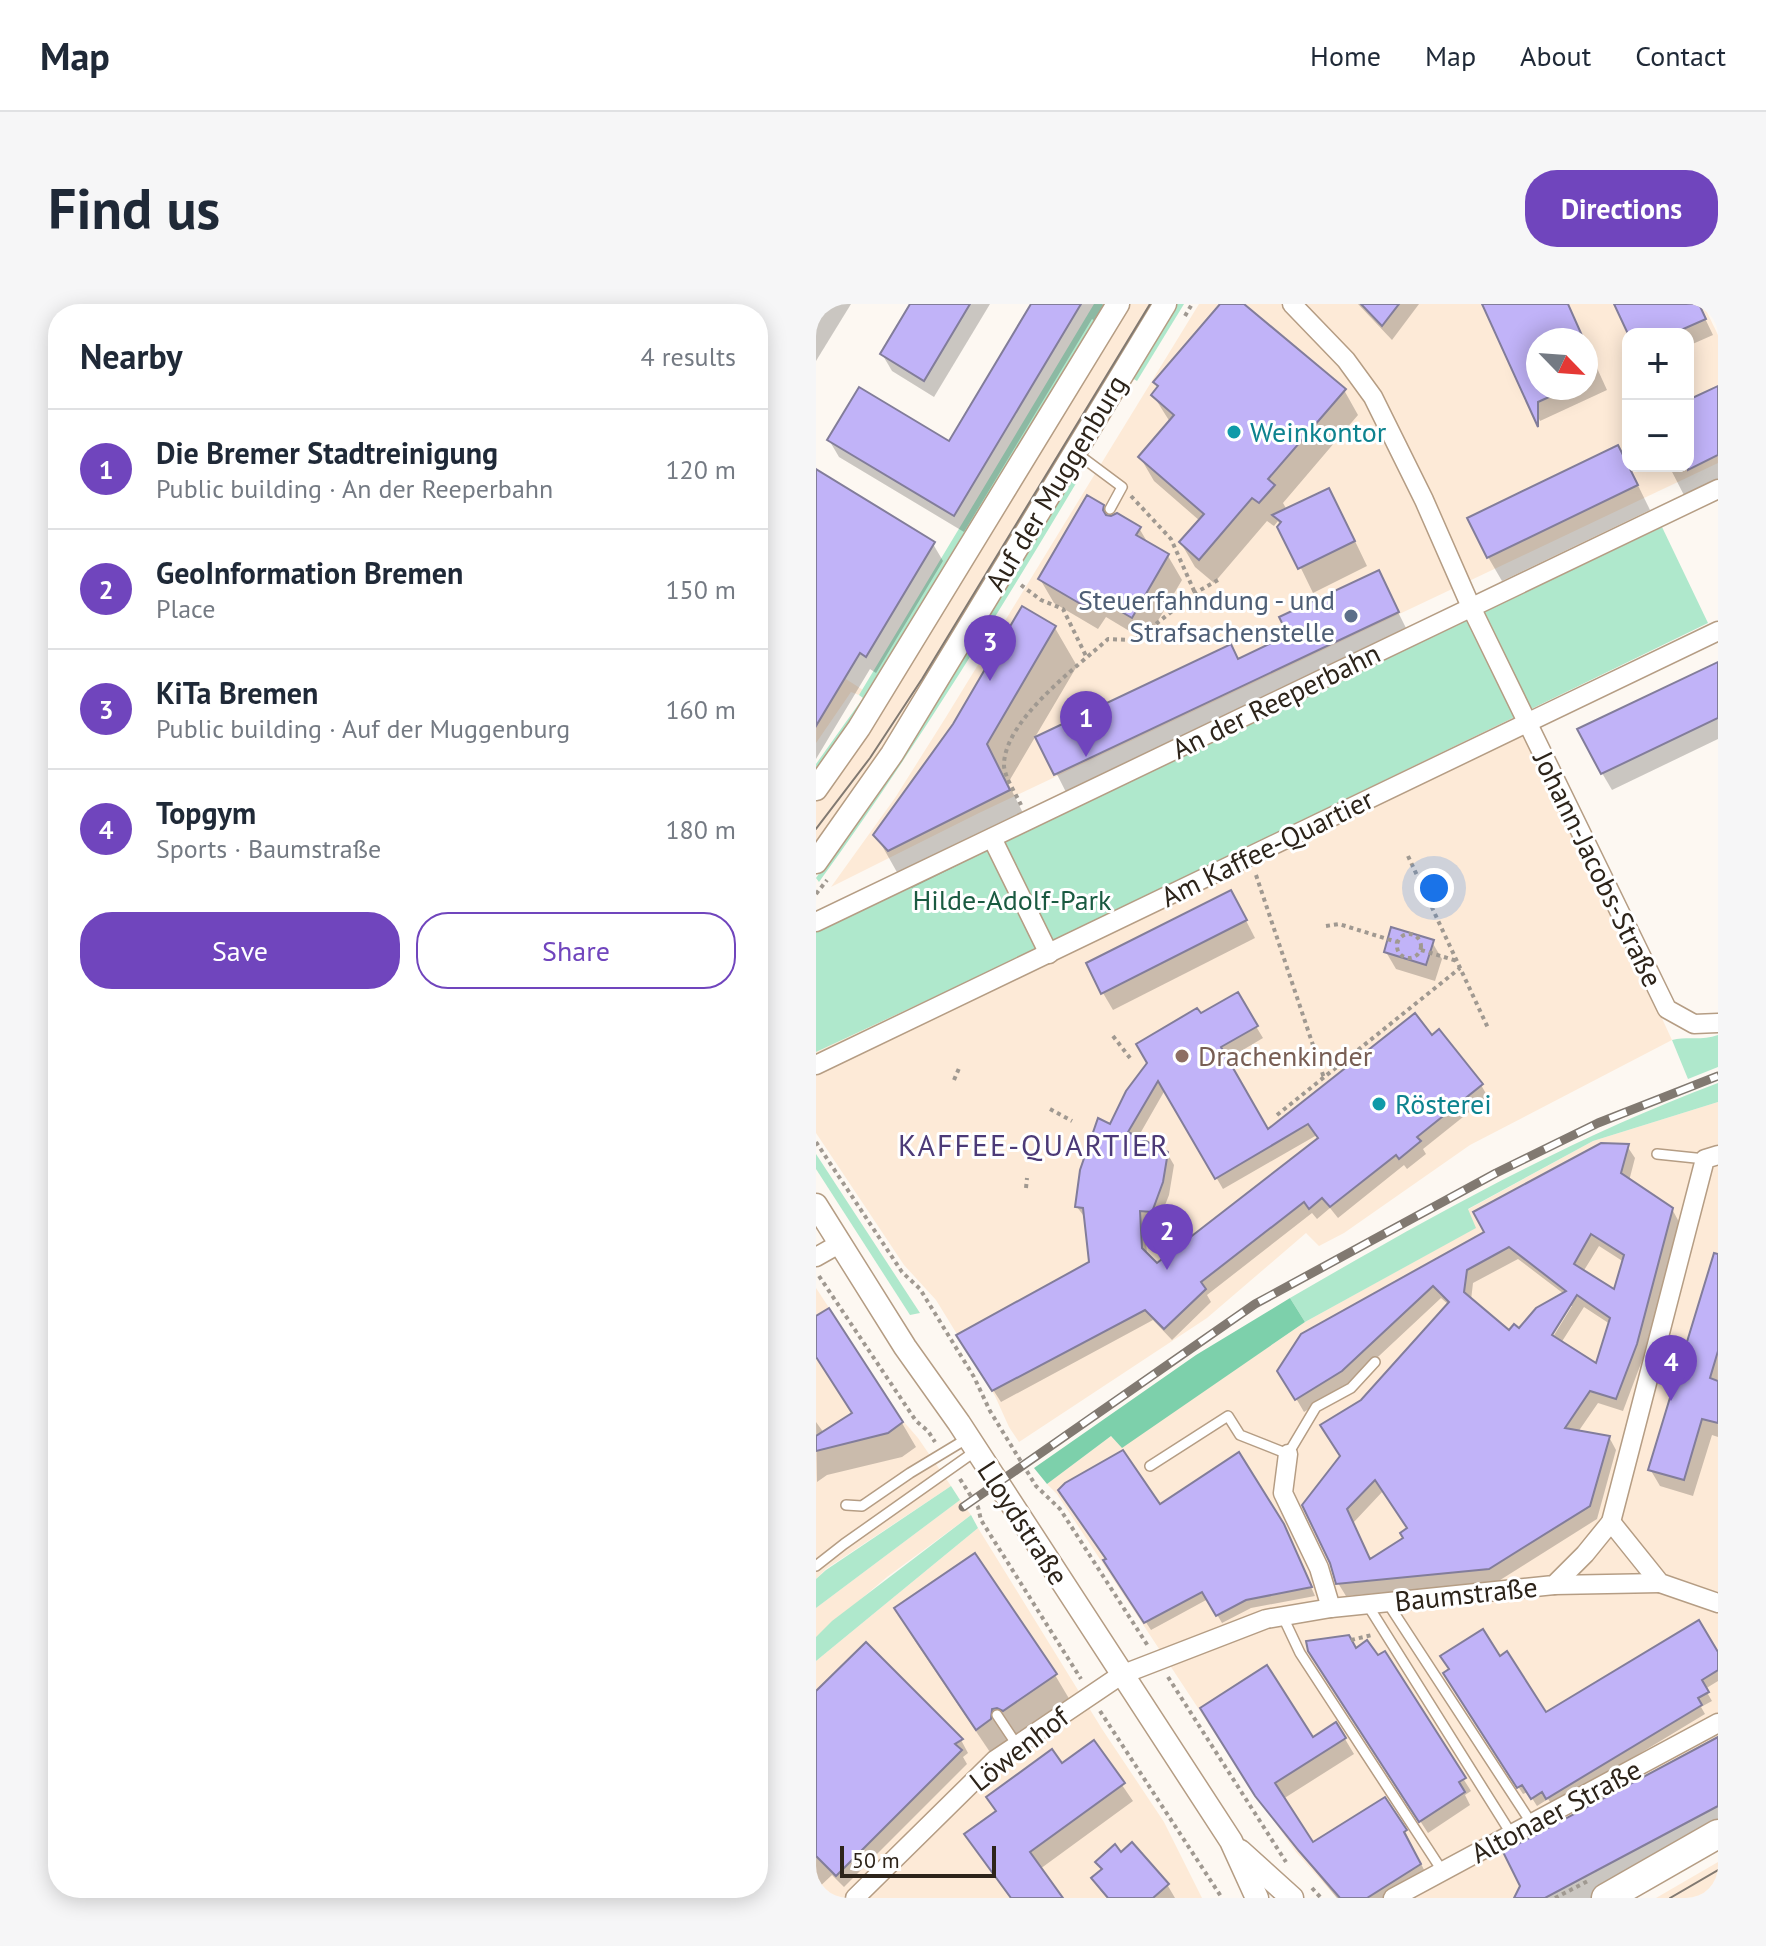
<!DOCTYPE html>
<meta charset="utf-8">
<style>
:root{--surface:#fff;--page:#f6f6f7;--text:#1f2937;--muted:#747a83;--line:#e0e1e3;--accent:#7045bd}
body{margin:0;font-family:"PT Sans",sans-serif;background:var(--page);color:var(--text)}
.controls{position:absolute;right:24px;top:24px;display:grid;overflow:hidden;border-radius:16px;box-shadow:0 4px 20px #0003}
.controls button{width:72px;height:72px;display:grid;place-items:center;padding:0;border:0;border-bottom:2px solid var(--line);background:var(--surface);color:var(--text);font:40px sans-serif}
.compass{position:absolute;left:710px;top:24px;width:72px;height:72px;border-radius:50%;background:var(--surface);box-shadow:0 4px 20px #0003;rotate:115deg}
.scale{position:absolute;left:24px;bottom:20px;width:156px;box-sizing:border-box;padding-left:8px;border:4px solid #2d241a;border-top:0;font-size:22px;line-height:28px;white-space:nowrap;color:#2d241a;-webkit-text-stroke:6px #fff;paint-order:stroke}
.you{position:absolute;left:618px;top:584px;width:28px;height:28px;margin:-20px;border:6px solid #fff;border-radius:50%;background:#1a73e8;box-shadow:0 0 0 12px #1a73e833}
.badge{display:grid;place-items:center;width:52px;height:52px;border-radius:50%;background:var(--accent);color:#fff;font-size:26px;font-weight:700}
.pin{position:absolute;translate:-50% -66px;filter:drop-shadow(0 2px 4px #0008)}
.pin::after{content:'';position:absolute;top:42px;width:28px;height:24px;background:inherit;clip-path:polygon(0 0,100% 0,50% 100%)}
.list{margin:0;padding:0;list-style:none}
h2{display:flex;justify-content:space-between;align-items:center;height:104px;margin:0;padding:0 32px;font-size:34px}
h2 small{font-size:26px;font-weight:400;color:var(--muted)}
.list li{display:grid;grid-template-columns:52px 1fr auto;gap:24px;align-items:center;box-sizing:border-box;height:120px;padding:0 32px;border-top:2px solid var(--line)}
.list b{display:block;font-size:30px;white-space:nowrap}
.list p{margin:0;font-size:26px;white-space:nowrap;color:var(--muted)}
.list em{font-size:26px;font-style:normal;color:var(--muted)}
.actions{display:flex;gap:16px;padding:24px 32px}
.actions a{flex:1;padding:18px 0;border:2px solid var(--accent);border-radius:32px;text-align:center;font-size:28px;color:var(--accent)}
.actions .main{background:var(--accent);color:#fff}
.map{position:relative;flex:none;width:902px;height:1594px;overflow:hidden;border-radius:32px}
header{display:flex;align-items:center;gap:48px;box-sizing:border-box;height:112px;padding:0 40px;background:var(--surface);border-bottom:2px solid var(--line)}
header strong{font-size:38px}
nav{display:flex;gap:44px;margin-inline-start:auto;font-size:28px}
.intro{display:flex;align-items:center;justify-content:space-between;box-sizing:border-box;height:192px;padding:0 48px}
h1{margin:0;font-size:56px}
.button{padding:20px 36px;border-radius:32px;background:var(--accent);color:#fff;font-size:28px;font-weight:700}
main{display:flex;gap:48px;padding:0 48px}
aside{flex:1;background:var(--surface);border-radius:32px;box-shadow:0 4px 20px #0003}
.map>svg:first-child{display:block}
.built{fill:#fdead7;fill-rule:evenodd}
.green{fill:#afe8cc}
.forest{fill:#7dd0ab}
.shadow{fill:#0003;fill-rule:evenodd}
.building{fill:#c1b3f8;stroke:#827d9a;stroke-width:2;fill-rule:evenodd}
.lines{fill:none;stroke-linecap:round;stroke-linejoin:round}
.service-casing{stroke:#b59d84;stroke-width:12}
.minor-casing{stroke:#b59d84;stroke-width:21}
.tertiary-casing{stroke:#b59d84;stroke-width:25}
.primary-casing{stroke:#b59d84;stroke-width:31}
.path{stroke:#a09991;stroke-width:4;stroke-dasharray:4 4;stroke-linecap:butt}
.service{stroke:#fff;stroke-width:9}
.minor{stroke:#fff;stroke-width:18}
.tertiary{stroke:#fff;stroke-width:22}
.primary{stroke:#fff;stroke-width:28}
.tram{stroke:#817971;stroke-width:2}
.rail-casing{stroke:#817971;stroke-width:9}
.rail{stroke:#fff;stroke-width:6;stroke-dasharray:18;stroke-linecap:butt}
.culture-dot{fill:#0f9aa8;stroke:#fff;stroke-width:3}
.service-dot{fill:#5c6f8a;stroke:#fff;stroke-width:3}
.education-dot{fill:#8d6e63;stroke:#fff;stroke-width:3}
.labels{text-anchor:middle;stroke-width:6;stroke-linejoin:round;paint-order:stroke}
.culture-label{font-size:28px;fill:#0d838f;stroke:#fff;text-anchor:start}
.street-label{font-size:28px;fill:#2d241a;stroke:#fff}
.service-label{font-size:28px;fill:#4e5e75;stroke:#fff;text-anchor:end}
.park-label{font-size:28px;fill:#1a5a41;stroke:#fff}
.education-label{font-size:28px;fill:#785e54;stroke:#fff;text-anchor:start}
.neighbourhood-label{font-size:30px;letter-spacing:2px;fill:#4c3a77;stroke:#fff}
</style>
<header>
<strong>Map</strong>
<nav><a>Home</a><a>Map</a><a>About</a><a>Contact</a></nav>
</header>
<div class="intro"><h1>Find us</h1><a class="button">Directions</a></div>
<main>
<aside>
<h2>Nearby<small>4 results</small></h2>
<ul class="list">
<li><span class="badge">1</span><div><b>Die Bremer Stadtreinigung</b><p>Public building · An der Reeperbahn</p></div><em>120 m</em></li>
<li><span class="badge">2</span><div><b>GeoInformation Bremen</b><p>Place</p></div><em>150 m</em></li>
<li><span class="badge">3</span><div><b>KiTa Bremen</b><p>Public building · Auf der Muggenburg</p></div><em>160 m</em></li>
<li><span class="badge">4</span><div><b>Topgym</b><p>Sports · Baumstraße</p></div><em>180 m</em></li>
</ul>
<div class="actions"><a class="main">Save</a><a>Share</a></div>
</aside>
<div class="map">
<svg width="902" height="1594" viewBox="0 0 902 1594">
<rect width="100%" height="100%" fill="#fdf8f2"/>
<g class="built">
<path d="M312,0H340L93,409L0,544V495Z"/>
<path d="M383,0H887L902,31V159L163,509L15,583L79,494L130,413ZM812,30H872V162H812ZM722,36H770V84H722Z"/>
<path d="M0,356L47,386L43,391L35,388L0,439Z"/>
<path d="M706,412L856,736L654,841L528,929L503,942L490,929L391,1014L203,1138L193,1123L179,1092L120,996L88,961L0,829V748L219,646Z"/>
<path d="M902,798V1502L727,1594H521L480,1548L440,1492L241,1190L231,1180L295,1132L306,1143L489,1018L659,924L651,906L777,837Z"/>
<path d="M0,984L88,1118L102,1134L135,1182L10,1265L0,1275Z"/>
<path d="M144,1196L155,1211L71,1273L0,1333V1304Z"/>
<path d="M162,1224L286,1425L348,1518L386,1594H0V1357Z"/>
<path d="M902,1558V1583L884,1594H840Z"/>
</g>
<g class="green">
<path d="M278,0H286L291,4L52,395L0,467V460L47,394L43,391Z"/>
<path d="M361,0H368L321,77L316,74Z"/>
<path d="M261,168L265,171C182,310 98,447 3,578L0,574L92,444Z"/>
<path d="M846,223L892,319L219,646L0,748V627Z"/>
<path d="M902,731V763L872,775L856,736C872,732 886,737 902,731Z"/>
<path d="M902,779V798L777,837L652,905L660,924L489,1018L474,994C612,914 752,835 902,779Z"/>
<path d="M0,850L104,1009L94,1011L0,865Z"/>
<path d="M135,1182L144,1196L0,1304V1275L10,1266Z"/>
<path d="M155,1211L162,1224L0,1357V1333L16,1317Z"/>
</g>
<path class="forest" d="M474,994L489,1018L306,1144L295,1132L231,1180L218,1164L380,1051Z"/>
<g class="shadow">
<path d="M0,0H35L0,57Z"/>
<path d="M96,0H174L118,93L76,67L66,50Z"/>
<path d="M217,0H289L279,17L276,15L148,228L23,153L13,136L133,140Z"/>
<path d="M409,0H425L528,86L542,111L467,199L471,206L526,210L551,262L497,289L462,217L458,222L451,217L398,279L379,263L365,239L384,217L338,177L324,153L354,118L337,91L343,85L339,78Z"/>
<path d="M542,0H603L576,36Z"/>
<path d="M668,0H752L768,36H722V84H770V40L791,86L724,117Z"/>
<path d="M800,0H882L897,31L872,42V30H814Z"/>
<path d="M902,84V182L871,197L853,162H872V99Z"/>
<path d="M0,167L117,240L127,257L60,369L54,365L0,455Z"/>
<path d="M815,167L834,206L686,277L672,253Z"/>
<path d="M286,202L293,214L323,224L333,241L352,252L366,276L330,337L290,313L282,325L238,299L224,275Z"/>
<path d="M562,268L594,332L253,494L222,433L422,357L475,332Z"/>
<path d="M239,324L261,362L192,479L215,525L96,584L82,570L60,531Z"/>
<path d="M902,360V435L796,486L786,469Z"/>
<path d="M424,605L439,634L297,706L287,689Z"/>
<path d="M616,638L626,655L619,677L580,665L570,648Z"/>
<path d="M421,691L447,734L410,756L452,828L616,733L665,781L672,793L607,845L610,850L591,865L588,861L522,914L514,904L501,915L496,909L391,991L395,998L356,1036L337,1016L185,1098L149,1043L275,960L270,915L261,903L295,823L384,712ZM349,786L407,885L501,831L504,835L340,962L331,952L329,919H342L353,891L358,861L351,849L321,835Z"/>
<path d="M811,842L819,854L813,877L856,905L863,918L827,1054L807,1107L782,1099L762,1128L793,1133L800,1146L781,1215L681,1278L530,1292L522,1279L526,1153L547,1097L633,1001L625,994L533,1080L488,1108L464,1067L671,929ZM783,942L808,958L800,989L767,968ZM702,955L748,990L703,1027L693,1029L655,996L657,979ZM751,1002H756L732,1041L729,1039ZM768,1003L794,1020L781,1062L745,1039ZM568,1186L593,1225L589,1234L554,1258L537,1219Z"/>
<path d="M902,960V1133L896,1131L877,1192L844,1182L834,1165Z"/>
<path d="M0,1014L86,1119L100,1143L86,1153L11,1171L1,1178L0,1118L8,1129L38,1110L0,1052Z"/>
<path d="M343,1203L472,1231L499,1292L435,1304L406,1319L392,1295L335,1326L295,1265Z"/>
<path d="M158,1252L239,1371L258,1403L180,1457L99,1337L80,1305Z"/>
<path d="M50,1340L145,1436L152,1449L147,1453L151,1460L28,1583L16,1571L0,1586V1390Z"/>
<path d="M539,1347L561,1354L568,1350L655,1487L649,1491L654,1501L612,1529L501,1359Z"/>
<path d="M902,1352V1377L889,1385L896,1397L885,1403L889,1410L737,1502L732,1495L721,1502L712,1488L707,1490L634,1378L684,1354L729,1410Z"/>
<path d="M395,1420L496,1436L529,1435L538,1450L467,1495L496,1541L589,1527L613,1576L585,1594H521L451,1508Z"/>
<path d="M902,1435V1534L788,1594H700Z"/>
<path d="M277,1439L317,1497L224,1565L244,1594H194L151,1530L181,1509L172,1494L246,1462Z"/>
<path d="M316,1541L352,1582L359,1594H291L285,1587L278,1575L287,1567L282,1558L305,1550Z"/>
</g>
<g class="building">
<path d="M94,0H154L108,77L64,50Z"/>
<path d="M215,0H265L138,212L11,136L43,83L133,137Z"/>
<path d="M404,0H428L530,85L452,175L459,181L443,199L436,194L383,256L363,238L388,210L322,153L358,111L335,91L342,82L337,78Z"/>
<path d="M545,0H583L566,22Z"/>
<path d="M666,0H752L768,36H722V84H753L722,98V123Z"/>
<path d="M798,0H883L890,15L856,30H812Z"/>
<path d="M902,82V151L872,166V96Z"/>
<path d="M802,141L822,181L671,254L651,214Z"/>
<path d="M0,165L119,238L50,353L44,349L0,422Z"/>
<path d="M513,184L539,237L482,265L461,223L465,218L456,211Z"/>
<path d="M271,191L288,201L287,206L290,211L295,212L301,209L325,223L320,231L353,250L316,314L275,290L268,302L222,275Z"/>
<path d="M563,266L583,308L238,471L219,433L415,340L422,355L472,331L463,313Z"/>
<path d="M206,302L240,322L171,440L194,486L72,547L57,531L137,420Z"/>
<path d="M902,358V414L785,470L761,425Z"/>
<path d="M415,586L431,616L285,690L270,659Z"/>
<path d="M575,623L618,636L610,661L568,648Z"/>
<path d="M422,688L442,722L405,743L452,825L599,709L616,731L623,725L667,780L601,833L605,837L583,855L580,851L514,903L506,894L493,905L488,898L385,978L390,985L348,1025L329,1006L176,1087L140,1031L273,958L267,904L259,903L264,866L282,814L294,820L310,787L331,759L320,740L381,704L385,709ZM342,777L399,875L492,820L502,834L341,959L326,944L324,907L336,908L347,878L352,848L312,828Z"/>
<path d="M785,839L813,840L805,869L857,904L821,1040L800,1095L774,1087L749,1124L794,1132L774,1202L673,1265L520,1280L514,1259L486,1201L524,1152L504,1121L545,1096L633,998L617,982L526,1067L479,1096L461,1067L485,1030L668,928L657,908ZM775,930L808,951L798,985L758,960ZM693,943L750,987L720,1004L703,1024L698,1020L693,1026L648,988L651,966ZM761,991L794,1014L780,1059L736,1031ZM559,1176L591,1224L584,1229L587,1234L554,1255L531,1205Z"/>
<path d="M898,949L902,950V1047L894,1074L902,1077V1119L886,1115L868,1176L832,1166Z"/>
<path d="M13,1004L87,1118L72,1129L0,1147V1132L36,1109L0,1053V1012Z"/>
<path d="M307,1146L344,1200L423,1148L468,1220L496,1283L430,1296L400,1312L386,1288L328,1319L287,1256L290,1255L242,1186L249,1179Z"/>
<path d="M159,1249L241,1370L187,1407L181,1404L176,1405L175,1415L160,1426L78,1304Z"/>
<path d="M883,1316L902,1348V1366L886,1376L893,1388L882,1394L886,1401L730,1495L726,1488L715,1495L706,1481L701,1484L627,1369L633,1365L624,1352L667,1325L684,1352L691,1347L730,1408Z"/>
<path d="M533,1331L540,1344L551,1336L562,1351L569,1347L650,1474L643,1478L649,1488L603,1518L492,1347L490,1337Z"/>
<path d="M50,1338L147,1435L139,1440L146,1446L20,1572L0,1552V1387Z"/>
<path d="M451,1361L497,1433L520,1418L530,1434L459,1479L497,1538L569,1493L591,1526L588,1528L605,1560L551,1594H524L483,1547L439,1492L384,1404Z"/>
<path d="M902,1433V1502L729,1594H698L704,1582L687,1548Z"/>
<path d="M278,1436L309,1479L214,1548L247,1594H195L148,1530L180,1507L170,1493L236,1445L246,1459Z"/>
<path d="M316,1538L353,1580L337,1594H292L275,1574L286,1565L279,1558L299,1540L305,1548Z"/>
</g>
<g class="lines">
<g class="service-casing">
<g id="service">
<path d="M259,148L306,183L294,205"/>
<path d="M841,850L889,855"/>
<path d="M334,1162L412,1112L424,1131L472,1150L500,1103L535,1084L559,1058"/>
<path d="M30,1201L46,1202L94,1169L152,1134"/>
<path d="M0,1262L28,1240L161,1146"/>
<path d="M571,1298L716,1520"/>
<path d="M551,1300L696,1531"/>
<path d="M467,1313L484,1349L627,1568"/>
<path d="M181,1411L201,1441"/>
</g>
</g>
<g class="minor-casing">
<g id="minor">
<path d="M476,0L530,56L557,93L608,196L655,303L851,705L878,720L902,719"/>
<path d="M176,534L233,650"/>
<path d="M0,618L902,185"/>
<path d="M0,761L902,327"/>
<path d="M0,953L23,940"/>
<path d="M472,1150L467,1189L503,1264L515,1304"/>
<path d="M795,1218L844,1279L902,1299"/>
<path d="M738,1281L844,1279"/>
<path d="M39,1594L179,1456L305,1371L450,1315L515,1304L738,1281L769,1250L795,1218L889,855L902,851"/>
<path d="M577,1594L902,1419"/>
</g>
</g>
<g class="tertiary-casing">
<g id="tertiary">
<path d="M0,485L43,424L302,0"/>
<path d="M0,558L76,450L349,0"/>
<path d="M0,901L89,1043L143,1119L415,1537L441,1594"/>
<path d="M424,1547L476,1594"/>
</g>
</g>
<g class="primary-casing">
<path id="primary" d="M790,1594L902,1530"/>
</g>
<g class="path">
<path d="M369,12L376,0"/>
<path d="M315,192L355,235L379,289"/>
<path d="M205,281L225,296L247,305L271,354"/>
<path d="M205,501C200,490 189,474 188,462C187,417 261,363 292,335L314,336L326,331L379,289L402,276"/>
<path d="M592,552L672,724"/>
<path d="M440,571L508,774"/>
<path d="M0,590L11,576"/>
<path d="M510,622L523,620L581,638"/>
<circle cx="593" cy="642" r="12"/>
<path d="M605,646L641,657"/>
<path d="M297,732L314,754"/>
<path d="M138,776L144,762"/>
<path d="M234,805L256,817"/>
<path d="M461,811L644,664"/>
<path d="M0,838L86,968L104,985L158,1073L174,1107L220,1182L244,1205L332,1342"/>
<path d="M210,884L211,874"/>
<path d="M3,972L100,1117L112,1127L119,1138"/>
<path d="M144,1175L162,1203L165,1216L265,1375"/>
<path d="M535,1336L556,1331"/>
<path d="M352,1373L470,1558"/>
<path d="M284,1407L406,1594"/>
<path d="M496,1584L505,1594"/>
<path d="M739,1594L772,1577"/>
</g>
<use href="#service" class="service"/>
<use href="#minor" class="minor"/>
<use href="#tertiary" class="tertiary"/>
<use href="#primary" class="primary"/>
<g class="tram">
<path d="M0,525L54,454L106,375L334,0"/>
<path d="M854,1594L902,1566"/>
</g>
<g class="rail-casing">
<path id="rail" d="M147,1203L439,1000L680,869L782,819L902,772"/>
</g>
<use href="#rail" class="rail"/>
</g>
<g class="culture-dot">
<circle cx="418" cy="128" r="8"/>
<circle cx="563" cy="800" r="8"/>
</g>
<circle class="service-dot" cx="535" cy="312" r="8"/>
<circle class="education-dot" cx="366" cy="752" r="8"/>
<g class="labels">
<g class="culture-label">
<text x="434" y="138">Weinkontor</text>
<text x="579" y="810">Rösterei</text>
</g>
<g class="street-label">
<text transform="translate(240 179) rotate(-59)" y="10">Auf der Muggenburg</text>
<text transform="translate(460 397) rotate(-26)" y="10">An der Reeperbahn</text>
<text transform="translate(451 544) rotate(-26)" y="10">Am Kaffee-Quartier</text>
<text transform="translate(782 565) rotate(64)" y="10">Johann-Jacobs-Straße</text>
<text transform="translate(207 1219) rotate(57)" y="10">Lloydstraße</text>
<text transform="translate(650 1290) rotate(-6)" y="10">Baumstraße</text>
<text transform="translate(203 1445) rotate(-38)" y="10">Löwenhof</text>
<text transform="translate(740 1507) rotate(-28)" y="10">Altonaer Straße</text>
</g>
<g class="service-label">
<text x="519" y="306">Steuerfahndung - und<tspan x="519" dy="32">Strafsachenstelle</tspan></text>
</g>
<g class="park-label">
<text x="196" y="606">Hilde-Adolf-Park</text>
</g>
<g class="education-label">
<text x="382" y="762">Drachenkinder</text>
</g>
<g class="neighbourhood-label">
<text x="218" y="852">KAFFEE-QUARTIER</text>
</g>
</g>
</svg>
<div class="controls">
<button>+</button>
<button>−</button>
</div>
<svg class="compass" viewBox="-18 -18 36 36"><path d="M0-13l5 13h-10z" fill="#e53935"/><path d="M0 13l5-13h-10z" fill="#747a83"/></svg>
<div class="scale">50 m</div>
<div class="you"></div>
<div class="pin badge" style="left:270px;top:453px">1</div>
<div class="pin badge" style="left:351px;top:966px">2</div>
<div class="pin badge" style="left:174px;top:377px">3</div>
<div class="pin badge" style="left:855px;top:1097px">4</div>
</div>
</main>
